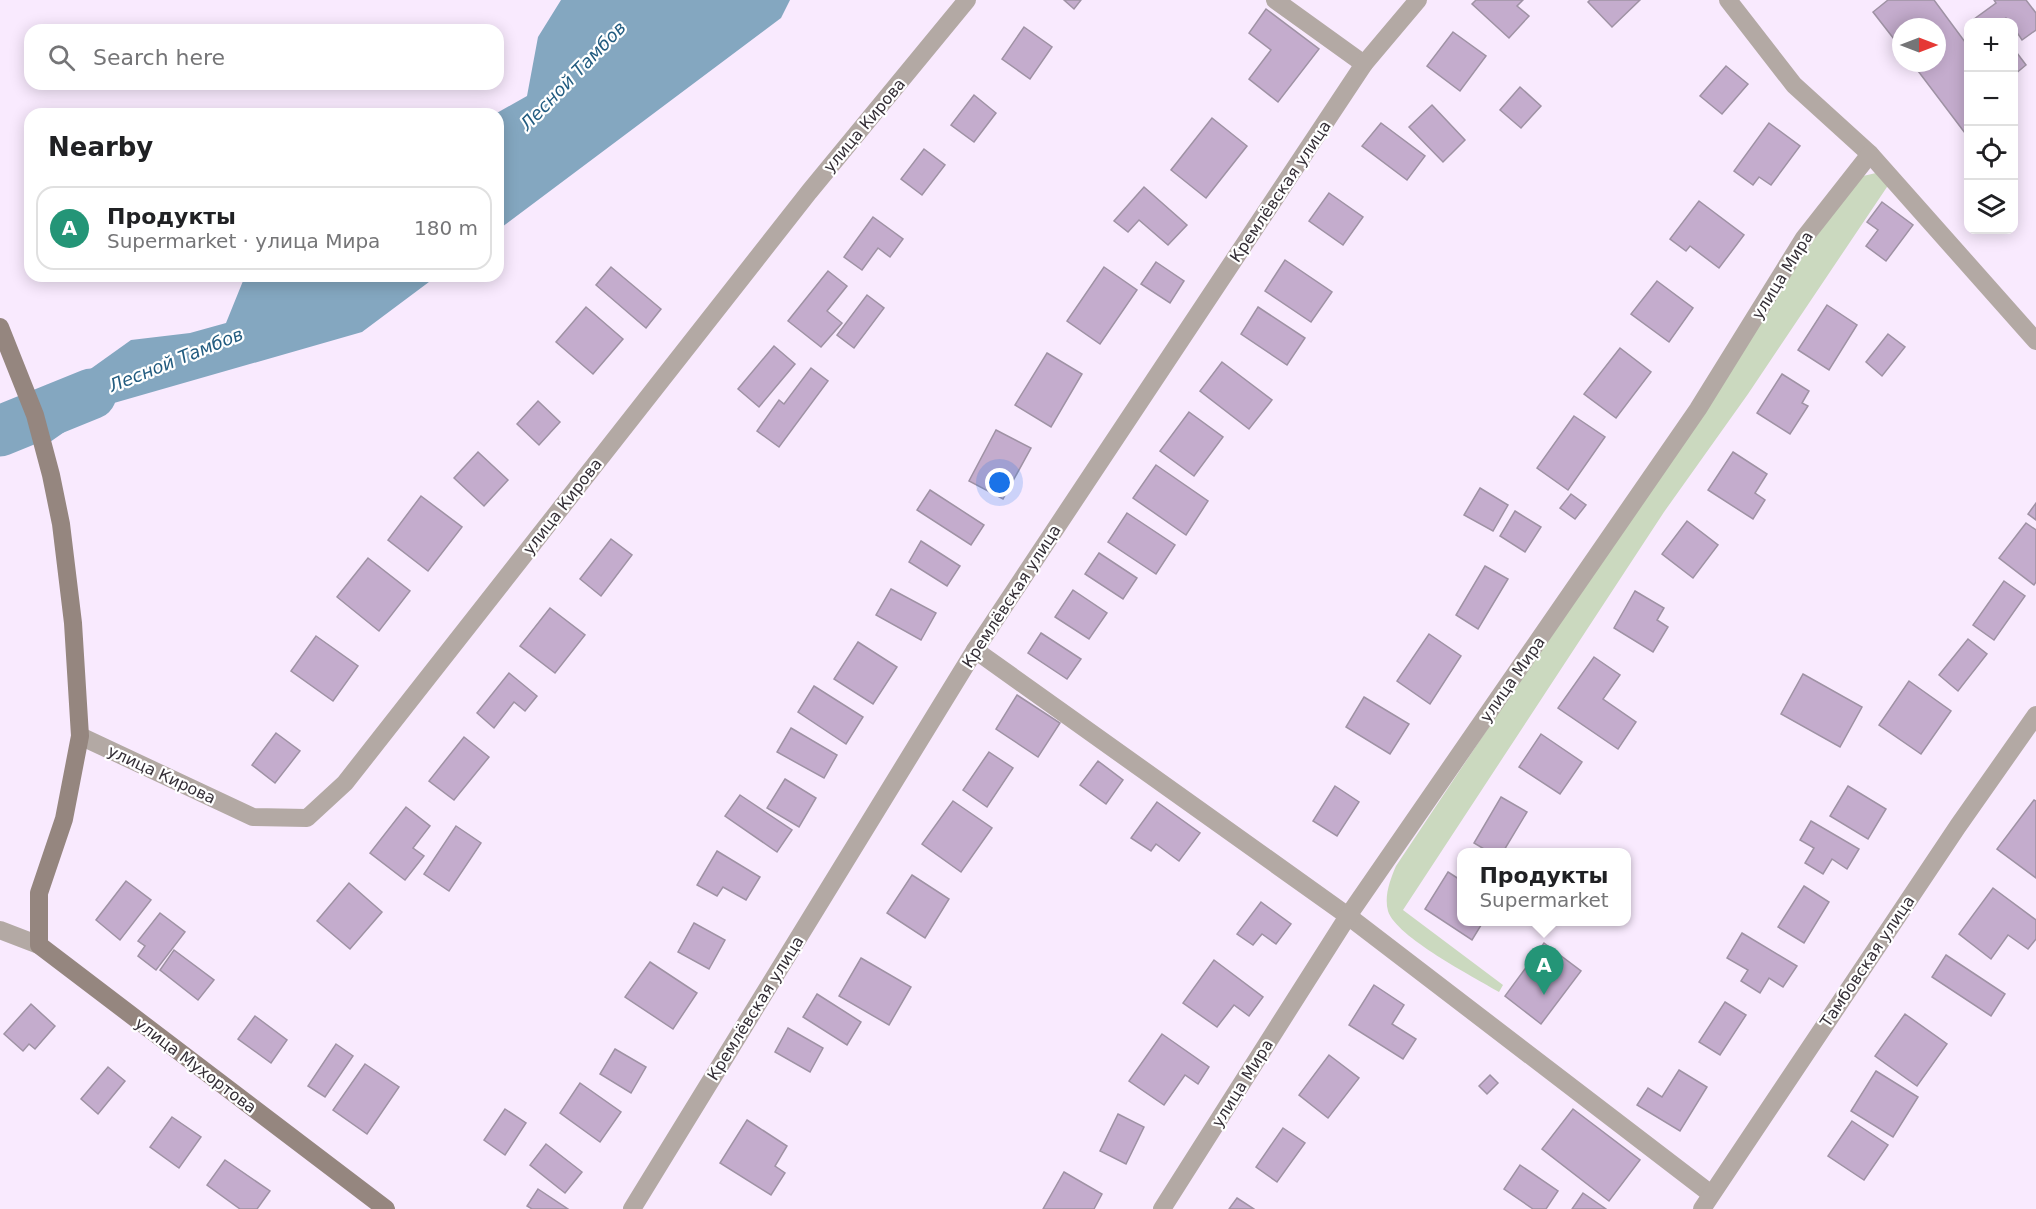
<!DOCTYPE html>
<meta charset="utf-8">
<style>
:root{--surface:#fff;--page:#f2f2f2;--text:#202124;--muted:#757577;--line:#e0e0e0;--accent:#249577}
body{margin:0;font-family:"DejaVu Sans",sans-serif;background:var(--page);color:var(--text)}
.controls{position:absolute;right:18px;top:18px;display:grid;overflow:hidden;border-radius:12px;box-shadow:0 3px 15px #0003}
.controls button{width:54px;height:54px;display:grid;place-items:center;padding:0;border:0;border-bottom:2px solid var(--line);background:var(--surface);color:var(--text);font:30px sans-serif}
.compass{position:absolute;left:1892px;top:18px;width:54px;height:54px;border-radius:50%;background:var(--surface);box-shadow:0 3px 15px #0003;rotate:90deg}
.you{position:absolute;left:1000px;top:483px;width:21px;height:21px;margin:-15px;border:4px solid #fff;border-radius:50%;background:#1a73e8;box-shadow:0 0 0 9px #1a73e833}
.badge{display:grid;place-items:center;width:39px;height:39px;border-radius:50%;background:var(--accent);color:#fff;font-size:20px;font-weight:700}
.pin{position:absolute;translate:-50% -50px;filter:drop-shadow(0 2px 3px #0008)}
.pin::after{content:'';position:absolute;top:32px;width:21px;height:18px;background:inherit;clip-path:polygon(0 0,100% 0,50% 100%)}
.popup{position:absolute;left:1457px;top:848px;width:174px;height:78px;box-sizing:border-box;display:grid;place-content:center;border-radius:12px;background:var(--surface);filter:drop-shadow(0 2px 4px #0005);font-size:20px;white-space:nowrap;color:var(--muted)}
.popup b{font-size:22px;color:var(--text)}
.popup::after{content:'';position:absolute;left:50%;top:100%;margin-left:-12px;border:12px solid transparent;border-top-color:var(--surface)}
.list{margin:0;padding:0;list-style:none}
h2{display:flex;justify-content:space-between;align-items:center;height:78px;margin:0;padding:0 24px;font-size:26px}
h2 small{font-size:20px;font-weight:400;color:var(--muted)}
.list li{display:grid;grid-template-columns:39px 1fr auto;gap:18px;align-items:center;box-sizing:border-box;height:84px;margin:0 12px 12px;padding:0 12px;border:2px solid var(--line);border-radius:18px}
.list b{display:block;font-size:22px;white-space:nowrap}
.list p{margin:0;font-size:20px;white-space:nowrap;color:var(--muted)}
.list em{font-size:20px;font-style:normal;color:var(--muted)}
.icon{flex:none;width:33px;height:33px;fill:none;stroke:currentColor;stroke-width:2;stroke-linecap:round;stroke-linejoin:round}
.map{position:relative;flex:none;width:2036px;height:1209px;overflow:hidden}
.search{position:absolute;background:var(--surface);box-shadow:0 3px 15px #0003;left:24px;top:24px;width:480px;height:66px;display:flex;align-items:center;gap:15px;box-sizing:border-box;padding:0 21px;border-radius:18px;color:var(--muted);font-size:22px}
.panel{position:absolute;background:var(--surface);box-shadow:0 3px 15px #0003;left:24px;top:108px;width:480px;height:174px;border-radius:18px}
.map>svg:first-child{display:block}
.green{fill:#cbd9bf}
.water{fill:#84a7c0}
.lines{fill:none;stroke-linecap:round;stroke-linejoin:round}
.river{stroke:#84a7c0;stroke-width:51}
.building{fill:#c4accd;stroke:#9f92a4;stroke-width:1.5}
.street{stroke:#b3a9a4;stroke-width:18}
.secondary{stroke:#95867f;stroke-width:18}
.labels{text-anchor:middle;stroke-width:4.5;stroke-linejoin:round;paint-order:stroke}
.street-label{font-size:16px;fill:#342e36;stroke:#fff}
.water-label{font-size:18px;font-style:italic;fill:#225c80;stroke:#fff}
</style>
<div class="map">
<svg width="2036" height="1209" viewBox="0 0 2036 1209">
<rect width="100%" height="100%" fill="#f9eafe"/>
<path class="green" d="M1876,173L1889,184L1748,394L1664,512L1403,910L1503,985L1499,992C1474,977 1396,937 1388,911C1384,896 1390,880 1396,866L1848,189L1863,176Z"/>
<g class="water">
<path d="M561,0H790L781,18L498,230V114H495L527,96L538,37Z"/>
<path d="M245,276H437L362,332L100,407L50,442L34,392L75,380L131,340L190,333L226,323Z"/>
</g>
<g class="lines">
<path class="river" d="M0,431L91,394"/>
</g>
<g class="building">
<path d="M1064,0H1081L1074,9Z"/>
<path d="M1476,0H1523L1517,6L1529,16L1509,38L1472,4Z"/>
<path d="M1590,0H1640L1612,27L1588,2Z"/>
<path d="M1888,0H1934L1968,46V137L1912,63H1937V27H1901V48L1873,12Z"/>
<path d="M1994,0H2026L2036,13V30L2022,40L2014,28V22H2009L2006,18L1999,22H1970L1996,3Z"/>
<path d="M1266,9L1319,49L1278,102L1249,79L1271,50L1249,33Z"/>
<path d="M1024,27L1052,47L1030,79L1002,59Z"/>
<path d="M1453,32L1486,56L1460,91L1427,66Z"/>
<path d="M2014,49L2026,65L2014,75Z"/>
<path d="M1726,66L1748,84L1722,114L1700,96Z"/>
<path d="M1520,87L1541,106L1521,128L1500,110Z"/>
<path d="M974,95L996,113L974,142L951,125Z"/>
<path d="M1432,105L1465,140L1443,162L1409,127Z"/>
<path d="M1212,118L1247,146L1206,198L1171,170Z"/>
<path d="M1381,123L1425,156L1407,180L1362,146Z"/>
<path d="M1769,123L1800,146L1771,185L1759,177L1753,185L1734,171Z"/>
<path d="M924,149L945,165L922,195L901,179Z"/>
<path d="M1144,187L1187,225L1168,245L1139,220L1128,232L1114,221Z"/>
<path d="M1329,193L1363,217L1343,245L1309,221Z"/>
<path d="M1699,201L1744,235L1719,268L1690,246L1686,251L1670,239Z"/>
<path d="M1882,202L1913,225L1886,261L1866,246L1878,230L1867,222Z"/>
<path d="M873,217L903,239L890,257L878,248L862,270L844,257Z"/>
<path d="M1285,260L1332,292L1311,322L1265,291Z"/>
<path d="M1156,262L1184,281L1170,303L1141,284Z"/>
<path d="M611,267L661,309L646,328L596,285Z"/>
<path d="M1104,267L1137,290L1100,344L1067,321Z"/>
<path d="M828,271L847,286L827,311L842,323L821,347L788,321Z"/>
<path d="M1657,281L1693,308L1669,342L1631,314Z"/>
<path d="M867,295L884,308L854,348L837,335Z"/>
<path d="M1827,305L1857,325L1829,370L1798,350Z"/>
<path d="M586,307L623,339L593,374L556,342Z"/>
<path d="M1258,307L1305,338L1287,365L1241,334Z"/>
<path d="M1888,334L1905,347L1882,376L1866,362Z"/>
<path d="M774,346L795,364L759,407L738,389Z"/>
<path d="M1620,348L1651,372L1616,418L1584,394Z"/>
<path d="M1047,353L1082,374L1051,427L1015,405Z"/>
<path d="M1222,362L1272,400L1249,429L1200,391Z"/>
<path d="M811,368L828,381L779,447L757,431L779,400L784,404Z"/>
<path d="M1782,374L1809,391L1802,403L1808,406L1790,434L1757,413Z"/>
<path d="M538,401L560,422L539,445L517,424Z"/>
<path d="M1189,412L1223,437L1194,476L1160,451Z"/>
<path d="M1574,416L1605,437L1568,490L1537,468Z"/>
<path d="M996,430L1031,448L1003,499L969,481Z"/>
<path d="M478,452L508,480L484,506L454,478Z"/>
<path d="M1733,452L1767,474L1755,493L1765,500L1753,519L1708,490Z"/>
<path d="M1156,465L1208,501L1186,535L1133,498Z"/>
<path d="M1480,488L1508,505L1493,531L1464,515Z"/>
<path d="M930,490L984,525L971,545L917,510Z"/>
<path d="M1571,494L1586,505L1575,519L1560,508Z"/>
<path d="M421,496L462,527L428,571L388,540Z"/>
<path d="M2036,503V520L2028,514Z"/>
<path d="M1515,511L1541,527L1525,552L1500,536Z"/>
<path d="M1127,513L1175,545L1156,574L1108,542Z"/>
<path d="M1687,521L1718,545L1693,578L1662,554Z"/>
<path d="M2026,523L2036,530V582L2034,585L1999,558Z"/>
<path d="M611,539L632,555L601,596L580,579Z"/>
<path d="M921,541L960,566L947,586L909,562Z"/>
<path d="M1099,553L1137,578L1123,599L1085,574Z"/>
<path d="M368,558L410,591L379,631L337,597Z"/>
<path d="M1485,566L1508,579L1478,629L1456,615Z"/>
<path d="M2004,581L2025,596L1994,640L1973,625Z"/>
<path d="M891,589L936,613L921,640L876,615Z"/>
<path d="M1073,590L1107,613L1089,639L1055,617Z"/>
<path d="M1635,591L1664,608L1657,620L1668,627L1653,652L1614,628Z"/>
<path d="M550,608L585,635L555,673L520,646Z"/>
<path d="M1041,633L1081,659L1067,679L1028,653Z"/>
<path d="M1429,634L1461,656L1430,704L1397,681Z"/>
<path d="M316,636L358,666L333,701L291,671Z"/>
<path d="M1968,639L1987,654L1958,691L1939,675Z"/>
<path d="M858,642L897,667L873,704L834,679Z"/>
<path d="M1594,657L1620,675L1603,699L1636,722L1618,749L1558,708Z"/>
<path d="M509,673L537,696L525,711L514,702L494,728L477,713Z"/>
<path d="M1803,674L1862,707L1840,747L1781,714Z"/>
<path d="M1909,681L1951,711L1921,754L1879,725Z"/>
<path d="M814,686L863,717L846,744L798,712Z"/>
<path d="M1017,695L1060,723L1038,757L996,729Z"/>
<path d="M1364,697L1409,724L1390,754L1346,727Z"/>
<path d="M791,728L837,755L824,778L777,752Z"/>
<path d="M276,733L300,751L275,783L252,765Z"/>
<path d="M1541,734L1582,762L1560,794L1519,767Z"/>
<path d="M464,737L489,757L454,800L429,781Z"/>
<path d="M989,752L1013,768L987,807L963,790Z"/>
<path d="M1098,761L1123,780L1106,804L1080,785Z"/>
<path d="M785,779L816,798L799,827L767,808Z"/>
<path d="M1335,786L1359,802L1337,836L1313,821Z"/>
<path d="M1848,786L1886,809L1868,839L1830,816Z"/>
<path d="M740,795L792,830L777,852L725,816Z"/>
<path d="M1501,797L1527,812L1503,852H1489L1474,843Z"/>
<path d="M2034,800L2036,801V878L1997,849Z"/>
<path d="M953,801L992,828L961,872L922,844Z"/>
<path d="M1157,802L1200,833L1179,861L1156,844L1151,851L1131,838Z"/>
<path d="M406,807L430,826L413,848L424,856L405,880L370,853Z"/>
<path d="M1811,821L1859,849L1847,869L1832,859L1823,874L1805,863L1814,848L1800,840Z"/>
<path d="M456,826L481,843L449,891L424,874Z"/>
<path d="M717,851L760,877L746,900L723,887L717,896L697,885Z"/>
<path d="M1448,872L1462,881V922H1483L1472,940L1425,909Z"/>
<path d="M912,875L949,899L925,938L887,913Z"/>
<path d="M126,881L151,900L120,940L96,920Z"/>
<path d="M349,883L382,912L350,949L317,921Z"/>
<path d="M1804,886L1829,902L1804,943L1778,927Z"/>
<path d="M1993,888L2036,920V939L2028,949L2008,935L1991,959L1959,934Z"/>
<path d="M1261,902L1291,924L1276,944L1262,934L1253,945L1237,934Z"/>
<path d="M160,913L185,932L156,970L138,956L145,946L138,941Z"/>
<path d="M694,923L725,940L709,969L678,952Z"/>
<path d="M1742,933L1797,966L1783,987L1769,978L1760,993L1741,981L1748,970L1727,958Z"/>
<path d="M1544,943L1581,971L1541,1024L1505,996Z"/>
<path d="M174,950L214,980L198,1000L160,970Z"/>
<path d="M1946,955L2005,994L1991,1016L1932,977Z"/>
<path d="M861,958L911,987L889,1025L839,996Z"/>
<path d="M1214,960L1263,997L1249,1016L1234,1005L1217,1027L1183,1003Z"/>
<path d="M650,962L697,993L673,1029L625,997Z"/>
<path d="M1374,985L1404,1005L1392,1024L1416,1039L1403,1059L1349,1025Z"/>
<path d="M817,994L861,1022L847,1045L803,1017Z"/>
<path d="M1725,1002L1746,1015L1720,1055L1699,1042Z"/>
<path d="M31,1004L55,1026L35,1049L29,1044L23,1051L4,1034Z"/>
<path d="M1905,1014L1947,1044L1917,1086L1875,1056Z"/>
<path d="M255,1016L287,1040L271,1063L238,1039Z"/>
<path d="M788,1028L823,1048L810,1072L775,1052Z"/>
<path d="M1162,1034L1209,1067L1198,1084L1185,1075L1164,1105L1129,1081Z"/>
<path d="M336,1044L353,1056L325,1097L308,1086Z"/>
<path d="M615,1049L646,1067L631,1093L600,1074Z"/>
<path d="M1329,1055L1359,1078L1328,1118L1299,1095Z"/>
<path d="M365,1064L399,1087L367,1134L333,1110Z"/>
<path d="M108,1067L125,1081L98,1114L81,1099Z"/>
<path d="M1679,1070L1707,1087L1680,1131L1637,1105L1648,1088L1662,1097Z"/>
<path d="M1876,1071L1918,1097L1893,1137L1851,1111Z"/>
<path d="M1490,1075L1498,1083L1487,1094L1479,1086Z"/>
<path d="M580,1083L621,1112L600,1142L560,1113Z"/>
<path d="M505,1109L526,1123L505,1155L484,1140Z"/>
<path d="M1573,1109L1640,1160L1609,1201L1542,1149Z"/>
<path d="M1118,1114L1144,1127L1126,1164L1100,1151Z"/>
<path d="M172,1117L201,1137L179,1168L150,1147Z"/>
<path d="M747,1120L787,1146L775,1166L785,1173L771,1195L720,1163Z"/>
<path d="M1852,1121L1888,1145L1864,1180L1828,1156Z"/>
<path d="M1283,1128L1305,1143L1277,1182L1256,1167Z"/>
<path d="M546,1144L582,1172L565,1193L530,1165Z"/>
<path d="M225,1160L270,1191L257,1209H240L207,1185Z"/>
<path d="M1520,1165L1558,1191L1546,1209H1533L1504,1189Z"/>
<path d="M1064,1172L1102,1194L1094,1209H1043Z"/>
<path d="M538,1189L568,1209H532L527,1206Z"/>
<path d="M1583,1193L1606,1209H1572Z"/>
<path d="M1237,1198L1254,1209H1229Z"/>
</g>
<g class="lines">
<g class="street">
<path d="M1275,0L1364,64"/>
<path d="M1728,0L1794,85L1870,154L2036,341"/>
<path d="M975,650L1348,916L1711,1194"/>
<path d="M80,736L253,817L307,818L345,783L809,192L967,0"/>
<path d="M0,930L39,945"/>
<path d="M632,1209L975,650L1364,64L1418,0"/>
<path d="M1162,1209L1348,916L1698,409L1804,238L1870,154"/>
<path d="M1702,1209L1958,826L2036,715"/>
</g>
<path class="secondary" d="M0,327L35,415L51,475L61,524L73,623L80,736L64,819L39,893V945L386,1209"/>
</g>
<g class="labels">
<g class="street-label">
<text transform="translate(864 125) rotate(-50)" y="6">улица Кирова</text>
<text transform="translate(1280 191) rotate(-56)" y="6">Кремлёвская улица</text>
<text transform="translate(1782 275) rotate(-58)" y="6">улица Мира</text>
<text transform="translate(562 506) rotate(-52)" y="6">улица Кирова</text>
<text transform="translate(1011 596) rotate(-57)" y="6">Кремлёвская улица</text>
<text transform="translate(1512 679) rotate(-55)" y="6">улица Мира</text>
<text transform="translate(162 774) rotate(25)" y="6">улица Кирова</text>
<text transform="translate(1867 961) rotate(-56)" y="6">Тамбовская улица</text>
<text transform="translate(755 1008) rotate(-58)" y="6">Кремлёвская улица</text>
<text transform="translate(196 1065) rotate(37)" y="6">улица Мухортова</text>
<text transform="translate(1242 1083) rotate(-58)" y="6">улица Мира</text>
</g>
<g class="water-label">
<text transform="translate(573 76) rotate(-46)" y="6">Лесной Тамбов</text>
<text transform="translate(176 360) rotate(-22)" y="6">Лесной Тамбов</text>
</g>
</g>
</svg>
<div class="controls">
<button>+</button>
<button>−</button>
<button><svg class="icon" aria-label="locate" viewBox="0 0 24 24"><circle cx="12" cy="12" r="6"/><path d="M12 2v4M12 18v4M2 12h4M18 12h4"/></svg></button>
<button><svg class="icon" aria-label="layers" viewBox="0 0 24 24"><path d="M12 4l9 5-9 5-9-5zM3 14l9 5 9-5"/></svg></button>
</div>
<svg class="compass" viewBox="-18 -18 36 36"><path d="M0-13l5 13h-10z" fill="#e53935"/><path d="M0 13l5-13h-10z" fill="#757577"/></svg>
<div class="you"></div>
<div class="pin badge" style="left:1544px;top:995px">A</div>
<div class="popup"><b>Продукты</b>Supermarket</div>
<div class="search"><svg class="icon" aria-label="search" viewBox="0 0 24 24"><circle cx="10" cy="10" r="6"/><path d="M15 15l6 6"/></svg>Search here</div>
<section class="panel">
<h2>Nearby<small></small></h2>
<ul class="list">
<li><span class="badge">A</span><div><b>Продукты</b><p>Supermarket · улица Мира</p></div><em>180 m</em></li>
</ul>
</section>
</div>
